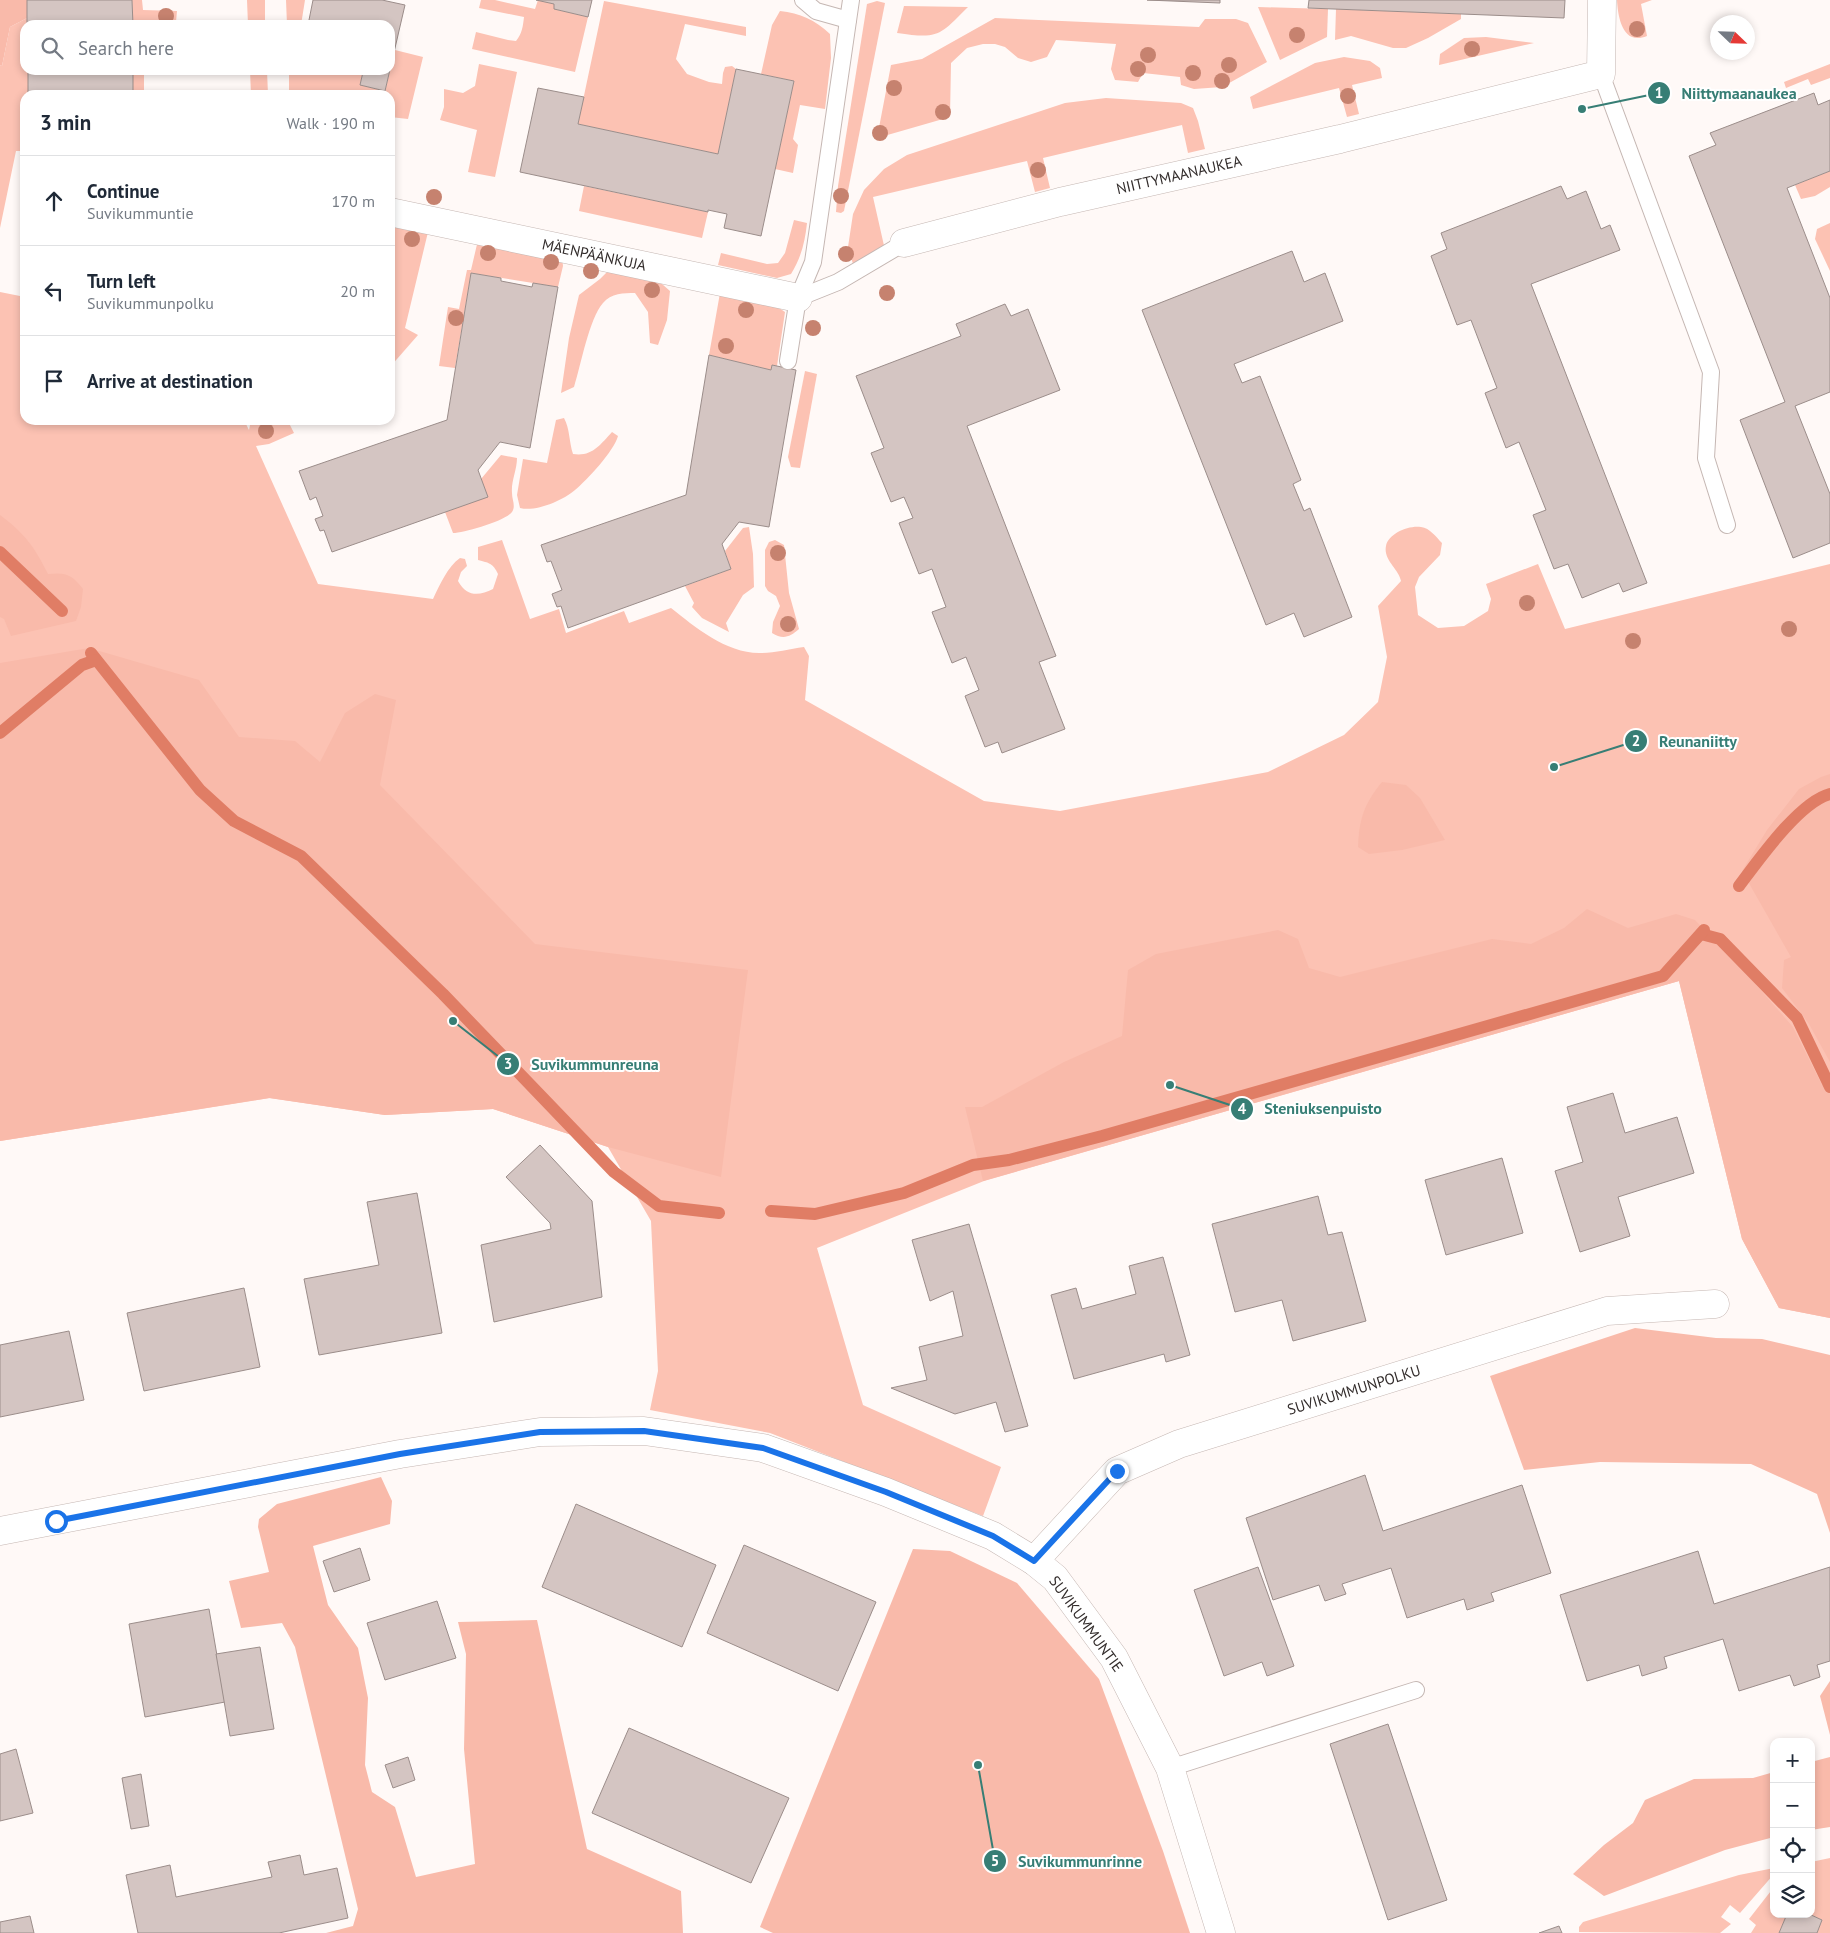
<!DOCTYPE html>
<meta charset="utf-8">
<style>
:root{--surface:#fff;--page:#f2f2f3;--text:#1f2937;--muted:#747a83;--line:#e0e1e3}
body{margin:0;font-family:"PT Sans",sans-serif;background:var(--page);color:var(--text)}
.controls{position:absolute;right:15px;bottom:15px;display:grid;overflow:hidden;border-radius:10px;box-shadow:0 2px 8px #0003}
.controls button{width:45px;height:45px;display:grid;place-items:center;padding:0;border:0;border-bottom:1px solid var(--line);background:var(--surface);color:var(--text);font:25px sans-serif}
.compass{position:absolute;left:1710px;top:15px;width:45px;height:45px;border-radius:50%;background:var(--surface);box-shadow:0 2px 8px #0003;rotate:113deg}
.stop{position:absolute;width:15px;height:15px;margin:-11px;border:4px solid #1a73e8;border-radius:50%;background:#fff}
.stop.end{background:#1a73e8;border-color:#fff;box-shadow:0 1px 5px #0008}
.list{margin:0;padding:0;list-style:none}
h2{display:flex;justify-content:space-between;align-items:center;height:65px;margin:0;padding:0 20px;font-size:21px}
h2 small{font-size:16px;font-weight:400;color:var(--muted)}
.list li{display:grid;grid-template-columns:32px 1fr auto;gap:15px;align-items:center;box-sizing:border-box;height:90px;padding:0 20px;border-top:1px solid var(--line)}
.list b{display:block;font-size:19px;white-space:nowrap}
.list p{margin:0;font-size:16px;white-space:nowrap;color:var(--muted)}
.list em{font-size:16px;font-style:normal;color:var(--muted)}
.icon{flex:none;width:28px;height:28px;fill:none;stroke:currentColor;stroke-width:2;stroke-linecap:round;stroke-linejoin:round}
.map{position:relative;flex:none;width:1830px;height:1933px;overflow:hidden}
.search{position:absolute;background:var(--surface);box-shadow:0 2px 8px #0003;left:20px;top:20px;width:375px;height:55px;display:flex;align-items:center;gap:12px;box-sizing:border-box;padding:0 18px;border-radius:15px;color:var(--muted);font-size:19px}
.panel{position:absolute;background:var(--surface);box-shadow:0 2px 8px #0003;left:20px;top:90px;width:375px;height:335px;border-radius:15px}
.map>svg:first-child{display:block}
.green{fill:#fcc2b3}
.forest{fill:#f9baaa}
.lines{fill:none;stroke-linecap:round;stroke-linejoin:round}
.stream{stroke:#e07d65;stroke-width:12}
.building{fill:#d4c5c2;stroke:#9b8d8a}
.service-casing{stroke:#c5b7b3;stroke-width:18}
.minor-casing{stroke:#c5b7b3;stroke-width:29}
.service{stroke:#fff;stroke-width:16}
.minor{stroke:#fff;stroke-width:28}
.tree{fill:#c6826f}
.route{stroke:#1a73e8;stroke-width:6}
.labels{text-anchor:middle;stroke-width:4;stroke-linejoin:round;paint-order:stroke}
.street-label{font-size:15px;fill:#322c2b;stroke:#fff}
.leader{fill:none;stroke:#377e75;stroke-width:2}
.callout-dot{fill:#377e75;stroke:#fff;stroke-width:2}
.mark-label{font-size:15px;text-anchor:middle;font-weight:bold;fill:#fff}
.callout-label{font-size:16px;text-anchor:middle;font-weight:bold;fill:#377e75;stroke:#fff;stroke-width:4;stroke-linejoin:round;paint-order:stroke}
</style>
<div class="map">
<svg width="1830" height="1933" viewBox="0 0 1830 1933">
<rect width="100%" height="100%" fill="#fff9f7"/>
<g class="green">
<path d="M132,0H142L143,10L177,11L176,22L143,21V25H133Z"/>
<path d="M247,0H265V25H248Z"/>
<path d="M286,0H305L301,25H287Z"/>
<path d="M481,0H495L535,9L538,0L554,4V9L588,17L575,72L472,49L476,32L508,40L516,41C522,34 523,26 524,17L479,8Z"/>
<path d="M1617,0H1652L1641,4L1647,36C1623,46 1618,18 1617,0Z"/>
<path d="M604,1L746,27V36L685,24L676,59L687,74L709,82L722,84L723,73L725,67L732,66L736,69L718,154L578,124Z"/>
<path d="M877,1L885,3L844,211L841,213L836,212L838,186L867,4Z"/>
<path d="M904,6L968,7C939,36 939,39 897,33Z"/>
<path d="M1258,7L1328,9L1327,37L1280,60Z"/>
<path d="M1336,9L1461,14V19L1428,38L1406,48H1393L1351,36L1335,40Z"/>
<path d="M780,11C800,13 815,20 830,34L831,58L825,109L800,105L793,139L798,145L793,173L775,169L794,81L761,74L772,25Z"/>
<path d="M27,18V25H25V70H28V95H25V151H16L0,228V65L2,66L10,27Z"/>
<path d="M995,18L1199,27L1205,19H1236L1248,23L1267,62L1222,87L1194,89L1181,85L1180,77L1143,73L1138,82L1115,80L1111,69L1116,44L1056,40L1047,57L1031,62L1018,58L1005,47L995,44H983L967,48L951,63L950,117L877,138L891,65L922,59Z"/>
<path d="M1486,37L1534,43L1439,65L1440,54L1464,38Z"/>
<path d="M395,50L423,57L408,119L390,117V95H289V70H355L363,72L360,85L385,91Z"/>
<path d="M1344,57L1370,61L1380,68L1382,78L1352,85L1359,114L1347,117L1339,88L1253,109L1250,97L1315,63Z"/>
<path d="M479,64L517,72L495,177L468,172L477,130L440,120L444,107V89L463,93L475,86Z"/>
<path d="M1830,64V78L1811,85L1808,79L1786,88L1784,82Z"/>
<rect x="133" y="70" width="11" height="25"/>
<path d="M250,70H267L268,95H251Z"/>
<path d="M1106,98L1181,103L1193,108L1198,121L1205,149L1188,153L1182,125L1043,158L1050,188L1035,192L1027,161L873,197L885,250L853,264L848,247L853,214L864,190L884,169L907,155L1065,103Z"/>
<path d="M1830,171V187L1815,196L1801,199L1795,185Z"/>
<path d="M584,186L708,212L702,238L579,211Z"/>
<path d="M794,220L807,223C805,242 801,258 791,274L777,278L718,265L721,253L767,264L778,263L785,253Z"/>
<path d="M1830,223V271L1815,239L1817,229Z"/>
<path d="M390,224L428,232L405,328L418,335L390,367Z"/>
<path d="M478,240L562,258L563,266L558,287L471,273L455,368L439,366L448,307L459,309L467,270H471Z"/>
<path d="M610,269L655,278L670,291L667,320L658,345L650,343L648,312L635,293C624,293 611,293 603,303C589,319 581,365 574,387L561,393L569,338L579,295L600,279Z"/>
<path d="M0,292L25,297V420H244L249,430L251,420L288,421L294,433L269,444L256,446L318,584L433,599C439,586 448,566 460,558L465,559L467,566L461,572L458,581C467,597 479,596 493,589L498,574C493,563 489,563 478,560V547L502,540L530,619L559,609L566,633L624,611L629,623L671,608C695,627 727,654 761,653C775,653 789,649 804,647L809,656L805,700L984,801L1060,811L1268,772L1344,735L1378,702L1387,657L1378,606L1401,581C1399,569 1383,560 1386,546C1388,534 1408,525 1421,527C1430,528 1436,537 1442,543L1440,555L1419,577L1415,587L1418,615L1438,628L1464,626L1488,611L1491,599L1486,584L1538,564L1565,629L1830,564V1318L1779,1308L1742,1239L1679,981L984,1181L817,1248L863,1405L1001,1467L983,1516L770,1433L650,1410L658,1371L651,1221L608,1147L493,1109L385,1115L270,1098L0,1141Z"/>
<path d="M720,293L776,306L785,312L777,366L772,365L771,370L709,355Z"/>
<path d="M805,371L817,374L800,468L791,467L788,457Z"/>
<path d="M564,418C570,429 569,442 573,454C592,457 600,445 612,432L618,436C614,451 587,480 575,490C562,501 536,512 520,508L517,495L523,459L547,463L556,420Z"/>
<path d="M501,455L517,458C517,470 511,481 512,493C512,500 516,506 512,512C505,521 464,533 453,533L445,512L487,496L481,479Z"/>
<path d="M749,527L753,554L754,587L743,595L726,623L729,632L702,618L692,607L694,603L685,586L731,569L725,551L743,528Z"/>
<path d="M775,540L784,545L789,593L799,629C790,637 783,640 772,633L773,622L780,606L776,596L768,591L765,586V550L769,542Z"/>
<path d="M1830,1858V1933H1817L1822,1920L1809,1914H1811V1862Z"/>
<path d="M1774,1868V1874L1740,1913L1730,1905L1721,1917L1731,1924L1720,1933L1579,1932V1927L1583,1922L1739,1875Z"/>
<path d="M1774,1887V1914H1787L1779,1933H1751L1756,1925L1749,1919Z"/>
</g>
<g class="forest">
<path d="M0,0H27V18L10,27L2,66L0,65Z"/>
<path d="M0,515C25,534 34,546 48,574C67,572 72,575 83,589L81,607L76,621L11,636L4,619L0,617Z"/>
<path d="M89,648L199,680L239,737L295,741L320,762L345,713L375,694L396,700L380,785L535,944L748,970L721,1177L608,1147L493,1109L385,1115L269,1098L0,1141V663Z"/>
<path d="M1830,774V1062L1809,1024L1782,988L1784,960L1791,957L1742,871L1767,830L1799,789L1821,777Z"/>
<path d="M1382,782L1406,785L1420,798L1445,840L1402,850L1369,854L1358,847C1359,819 1364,804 1382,782Z"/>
<path d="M1587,909L1628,928L1676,914L1695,920L1751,979L1793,1027L1822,1085L1830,1086V1318L1779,1308L1742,1239L1679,981L983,1181L965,1107H982L1064,1062L1122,1036L1128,970L1156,954L1278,930L1298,939L1309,968L1340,977L1492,939L1531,944L1564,928Z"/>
<path d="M1635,1328L1716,1338L1762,1339L1830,1355V1533L1817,1494L1751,1464L1600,1462L1524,1470L1490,1376Z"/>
<path d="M381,1477L392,1501L390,1524L313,1546L328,1605L358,1648L368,1698L365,1765L372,1792L395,1807L416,1877L475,1864L464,1749L466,1654L458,1622L537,1620L587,1849L681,1891L683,1933H326L353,1926L358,1909L295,1647L282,1623L241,1628L229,1581L269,1572L258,1527L259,1519L277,1504Z"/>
<path d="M913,1549L950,1551L1017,1583L1099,1679L1163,1851L1190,1933H773L760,1927Z"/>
<path d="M1830,1681V1735L1820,1696Z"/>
<path d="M1830,1757V1827L1811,1830V1762Z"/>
<path d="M1774,1772V1837L1725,1850L1604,1896L1573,1874L1604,1845L1633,1823L1645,1800L1694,1779L1753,1778Z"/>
</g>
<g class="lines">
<g class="stream">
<path d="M0,552L62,611"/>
<path d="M91,653L200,790L234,821L301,856L443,994L614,1172L659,1206L719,1213"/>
<path d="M0,733L82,665L96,660"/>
<path d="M1739,886C1758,861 1799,802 1830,794"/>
<path d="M1701,934L1720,939L1797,1018L1830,1087"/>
<path d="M771,1211L815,1214L904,1193L973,1165L1009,1160L1102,1136L1663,976L1704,930"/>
</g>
</g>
<g class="building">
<path d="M27,0H132L133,25H27Z"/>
<path d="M313,0H382L405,5L385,91L360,85L363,72L355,70H390V25H308Z"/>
<path d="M536,0H592L588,17L554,9V4Z"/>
<path d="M1147,0H1220V3Z"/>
<path d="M1309,0H1565L1564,18L1308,8Z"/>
<path d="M736,69L794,81L761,236L724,228L727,214L708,210V212L520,172L538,88L584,97L578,124L718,154Z"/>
<rect x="28" y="70" width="105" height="25"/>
<path d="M1814,93L1818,105L1830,100V171L1787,188L1830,298V392L1795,406L1830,494V543L1793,558L1740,420L1785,402L1689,156L1716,145L1710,133Z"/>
<path d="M1561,186L1567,199L1586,191L1601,229L1610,225L1620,250L1531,284L1647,583L1623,592L1619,583L1582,598L1568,564L1554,569L1533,515L1546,510L1519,442L1506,448L1485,393L1497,388L1471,320L1457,325L1431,256L1447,249L1441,233Z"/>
<path d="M1292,251L1304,282L1325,273L1343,321L1234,364L1242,383L1260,376L1301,480L1293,484L1304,511L1310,508L1352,617L1304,637L1294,613L1266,625L1142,310Z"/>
<path d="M471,273L501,278V281L532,287L533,283L558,287L530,448L500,442L478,470L488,497L332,552L324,530L320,531L315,519L323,516L316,497L310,500L299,471L447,420Z"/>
<path d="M1005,304L1011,316L1028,309L1060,390L967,426L1056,656L1039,662L1065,729L1002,753L998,742L985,747L965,696L979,690L966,657L952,663L932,612L946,607L932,569L919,574L899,523L913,518L904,497L891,502L871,453L884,448L856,376L961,336L956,324Z"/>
<path d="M709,355L771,370L772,365L796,370L769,527L739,522L722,544L731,569L568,628L561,606L557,607L552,594L562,590L551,561L547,562L541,545L686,495Z"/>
<path d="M1613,1093L1625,1133L1677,1117L1694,1173L1618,1197L1630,1236L1580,1252L1555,1171L1583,1162L1567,1107Z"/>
<path d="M540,1145L592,1201L602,1297L494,1322L481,1245L551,1229L550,1223L506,1177Z"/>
<path d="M1502,1158L1523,1233L1446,1255L1425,1180Z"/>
<path d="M417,1193L442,1333L319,1355L304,1279L379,1265L367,1202Z"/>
<path d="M1318,1196L1328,1235L1342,1232L1366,1321L1293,1341L1282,1300L1235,1312L1212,1224Z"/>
<path d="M969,1224L1028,1426L1005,1432L996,1402L955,1414L891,1388L927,1380L919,1347L963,1336L953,1291L930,1301L912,1240Z"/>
<path d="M1163,1257L1190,1355L1166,1362L1164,1354L1074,1379L1051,1295L1076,1288L1082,1309L1136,1294L1129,1266Z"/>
<path d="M244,1288L260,1367L144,1391L127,1313Z"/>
<path d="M69,1331L84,1400L0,1417V1345Z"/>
<path d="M1365,1475L1383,1531L1522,1485L1551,1573L1491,1593L1494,1601L1467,1610L1464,1599L1407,1618L1391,1568L1342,1584L1346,1594L1325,1601L1319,1585L1273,1600L1246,1518Z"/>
<path d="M576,1504L716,1565L682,1647L542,1587Z"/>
<path d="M744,1545L876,1602L838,1691L707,1633Z"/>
<path d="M360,1548L370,1580L334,1592L323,1561Z"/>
<path d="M1698,1551L1714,1604L1830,1567V1661L1817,1665L1820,1677L1794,1686L1790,1675L1739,1691L1723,1639L1664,1657L1667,1668L1642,1676L1639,1665L1587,1681L1560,1595Z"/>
<path d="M1258,1567L1294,1666L1267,1676L1262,1662L1224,1676L1194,1590Z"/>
<path d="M437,1601L456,1658L385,1680L367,1623Z"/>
<path d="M209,1609L225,1702L145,1717L129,1624Z"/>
<path d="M260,1647L274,1729L230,1736L216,1654Z"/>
<path d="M1388,1724L1447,1900L1388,1920L1330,1744Z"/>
<path d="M629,1728L789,1798L751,1883L592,1813Z"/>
<path d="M16,1749L33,1813L0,1821V1754Z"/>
<path d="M408,1757L415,1780L393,1788L385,1765Z"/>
<path d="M141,1774L149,1826L131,1829L122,1778Z"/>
<path d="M300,1855L304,1875L337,1868L348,1918L279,1933H138L126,1875L170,1865L176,1897L272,1877L268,1862Z"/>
<path d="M1787,1914H1809L1822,1920L1817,1933H1779Z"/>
<path d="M30,1916L34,1933H0V1922Z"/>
<path d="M1559,1926L1562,1933H1539Z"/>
</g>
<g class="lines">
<g class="service-casing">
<g id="service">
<path d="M803,0L816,11L848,20"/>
<path d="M1601,74L1711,372L1706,458L1727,525"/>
<path d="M798,298L838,282L904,243"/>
<path d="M788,361L798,298L813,262L851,0"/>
<path d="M1170,1768L1416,1690"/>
</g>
</g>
<g class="minor-casing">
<g id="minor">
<path d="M390,212L798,298"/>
<path d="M904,243L1060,202L1340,139L1601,74L1602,0"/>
<path d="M0,1531L400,1454L540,1432L644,1431L763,1448L886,1492L993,1536L1034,1561L1055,1578L1114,1658L1170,1768L1221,1933"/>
<path d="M1034,1561L1117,1471L1179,1444L1607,1311L1715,1304"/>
</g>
</g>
<use href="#service" class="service"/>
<use href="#minor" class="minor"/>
</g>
<g class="tree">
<circle cx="166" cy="16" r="8"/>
<circle cx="1637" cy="29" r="8"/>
<circle cx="1297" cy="35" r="8"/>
<circle cx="1472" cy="49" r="8"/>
<circle cx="1148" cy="55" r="8"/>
<circle cx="1229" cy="65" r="8"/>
<circle cx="1138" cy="69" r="8"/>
<circle cx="1193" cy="73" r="8"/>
<circle cx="1222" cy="81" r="8"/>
<circle cx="894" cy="88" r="8"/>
<circle cx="1348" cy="96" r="8"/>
<circle cx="943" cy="112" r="8"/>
<circle cx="880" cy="133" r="8"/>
<circle cx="1038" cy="170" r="8"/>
<circle cx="841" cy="196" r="8"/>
<circle cx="434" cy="197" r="8"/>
<circle cx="412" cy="239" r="8"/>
<circle cx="488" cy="253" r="8"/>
<circle cx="846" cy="254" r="8"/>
<circle cx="551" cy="262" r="8"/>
<circle cx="591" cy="271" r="8"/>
<circle cx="652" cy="290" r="8"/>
<circle cx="887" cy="293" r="8"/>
<circle cx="746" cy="310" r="8"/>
<circle cx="456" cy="318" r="8"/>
<circle cx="813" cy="328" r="8"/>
<circle cx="726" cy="346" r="8"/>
<circle cx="266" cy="431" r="8"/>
<circle cx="778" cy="553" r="8"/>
<circle cx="1527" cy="603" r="8"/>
<circle cx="788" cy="624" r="8"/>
<circle cx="1789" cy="629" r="8"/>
<circle cx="1633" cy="641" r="8"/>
</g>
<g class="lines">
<path class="route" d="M56,1521L400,1454L540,1432L644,1431L763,1448L886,1492L993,1536L1034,1561L1117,1471"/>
</g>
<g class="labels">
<g class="street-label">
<text transform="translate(1179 175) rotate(-13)" y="5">NIITTYMAANAUKEA</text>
<text transform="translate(594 255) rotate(12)" y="5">MÄENPÄÄNKUJA</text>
<text transform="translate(1354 1390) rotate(-17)" y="5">SUVIKUMMUNPOLKU</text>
<text transform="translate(1086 1624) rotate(54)" y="5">SUVIKUMMUNTIE</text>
</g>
</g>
<path class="leader" d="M1582 109L1659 93M1554 767L1636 741M453 1021L508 1064M1170 1085L1242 1109M978 1765L995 1861"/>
<g class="callout-dot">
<circle cx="1582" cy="109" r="5"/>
<circle cx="1554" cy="767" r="5"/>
<circle cx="453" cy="1021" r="5"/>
<circle cx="1170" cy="1085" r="5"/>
<circle cx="978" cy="1765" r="5"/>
<circle cx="1659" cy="93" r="12"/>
<circle cx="1636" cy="741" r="12"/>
<circle cx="508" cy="1064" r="12"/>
<circle cx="1242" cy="1109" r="12"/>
<circle cx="995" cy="1861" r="12"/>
</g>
<g class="mark-label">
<text x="1659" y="98">1</text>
<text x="1636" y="746">2</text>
<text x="508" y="1069">3</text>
<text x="1242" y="1114">4</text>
<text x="995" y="1866">5</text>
</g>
<g class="callout-label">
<text x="1739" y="99">Niittymaanaukea</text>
<text x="1698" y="747">Reunaniitty</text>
<text x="595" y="1070">Suvikummunreuna</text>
<text x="1323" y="1114">Steniuksenpuisto</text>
<text x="1080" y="1867">Suvikummunrinne</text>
</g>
</svg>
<div class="controls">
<button>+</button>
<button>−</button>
<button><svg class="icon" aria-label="locate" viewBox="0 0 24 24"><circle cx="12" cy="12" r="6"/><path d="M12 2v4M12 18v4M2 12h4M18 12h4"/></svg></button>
<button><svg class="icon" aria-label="layers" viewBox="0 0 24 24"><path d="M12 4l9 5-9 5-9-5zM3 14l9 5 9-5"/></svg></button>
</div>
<svg class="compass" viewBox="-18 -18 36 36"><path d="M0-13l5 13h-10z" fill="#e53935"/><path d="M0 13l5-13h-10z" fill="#747a83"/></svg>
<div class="stop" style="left:56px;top:1521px"></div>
<div class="stop end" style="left:1117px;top:1471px"></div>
<div class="search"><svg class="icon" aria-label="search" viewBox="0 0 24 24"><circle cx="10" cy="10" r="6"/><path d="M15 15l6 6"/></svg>Search here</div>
<section class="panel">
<h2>3 min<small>Walk · 190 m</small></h2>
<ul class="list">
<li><svg class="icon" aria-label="ahead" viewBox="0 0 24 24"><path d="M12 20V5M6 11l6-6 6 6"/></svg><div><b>Continue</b><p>Suvikummuntie</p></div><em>170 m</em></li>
<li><svg class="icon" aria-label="left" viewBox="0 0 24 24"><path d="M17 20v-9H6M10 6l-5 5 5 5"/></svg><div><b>Turn left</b><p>Suvikummunpolku</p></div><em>20 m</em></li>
<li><svg class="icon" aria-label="arrive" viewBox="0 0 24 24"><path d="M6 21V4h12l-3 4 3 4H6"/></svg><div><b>Arrive at destination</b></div></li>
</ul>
</section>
</div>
